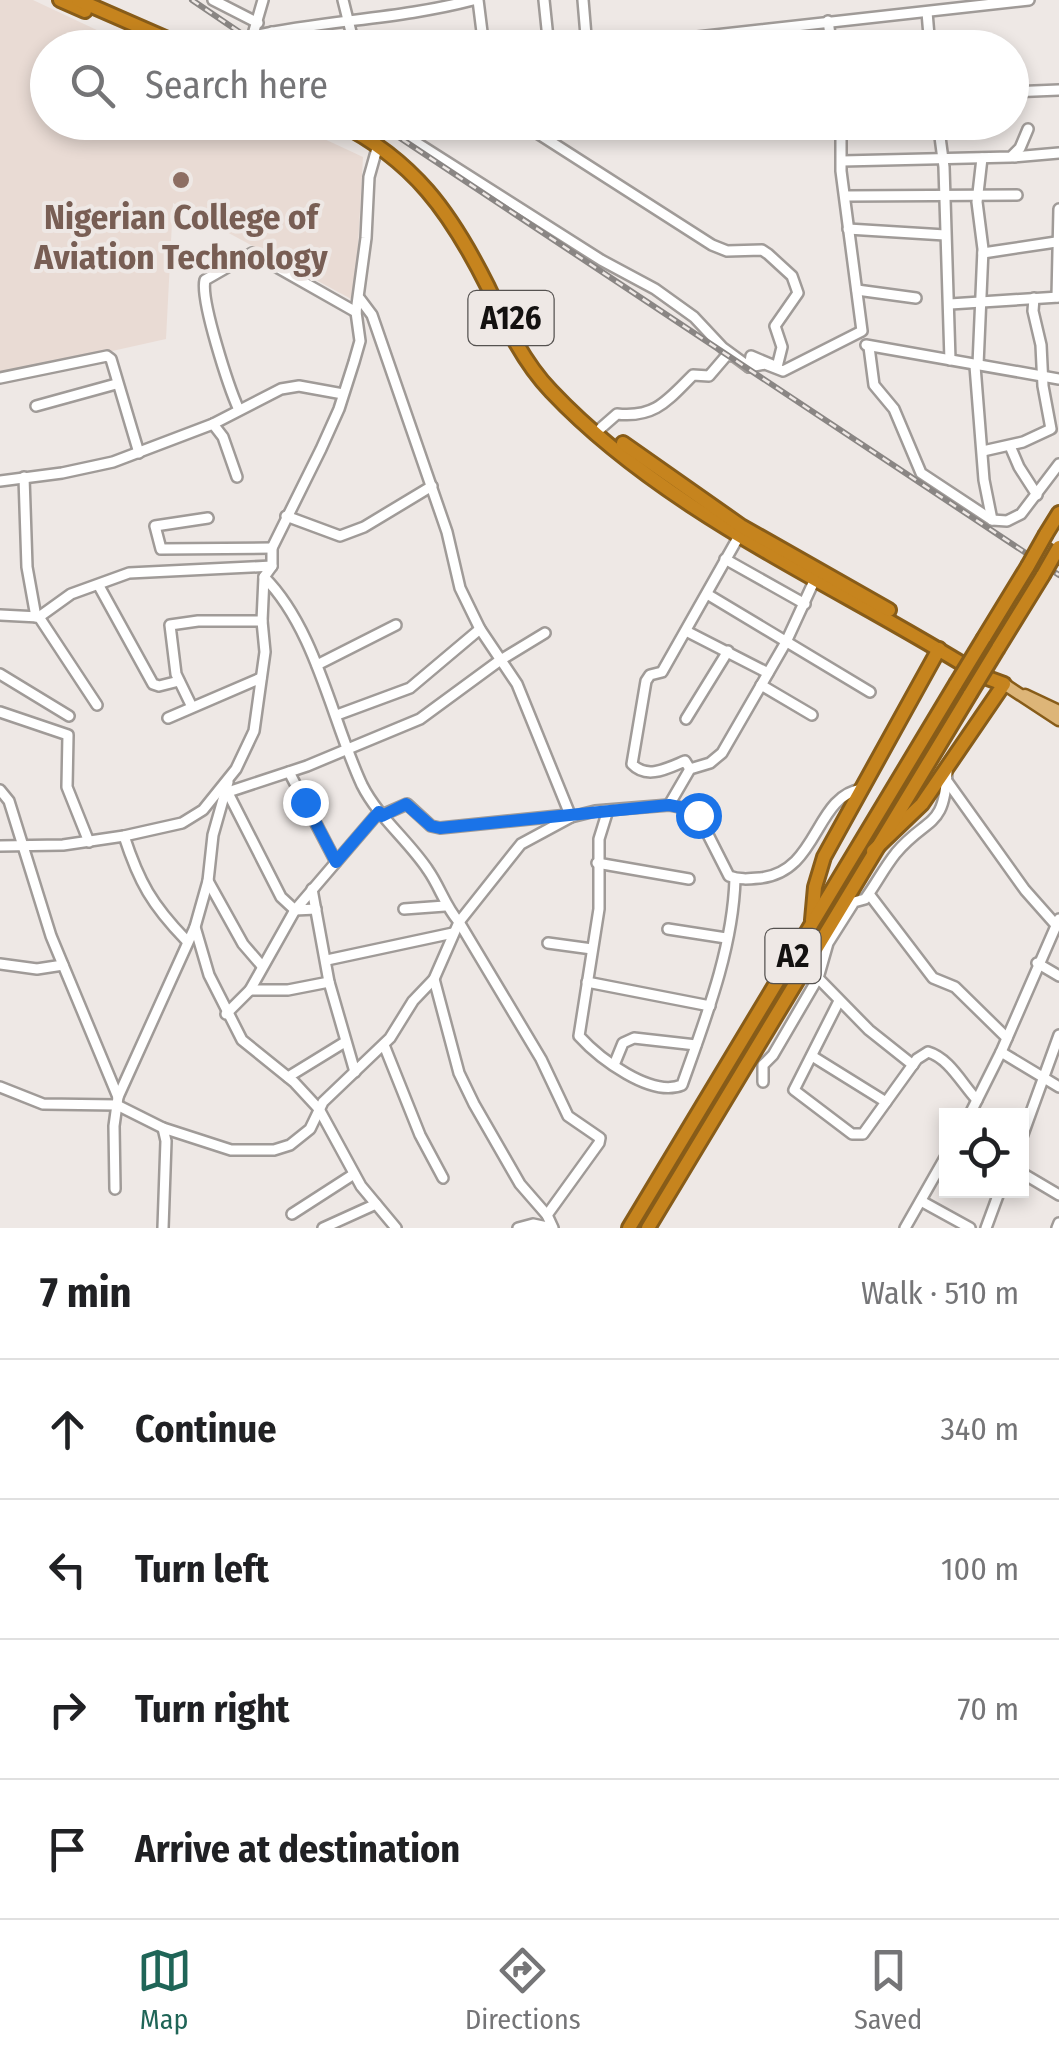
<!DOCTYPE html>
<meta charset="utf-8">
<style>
:root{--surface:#fff;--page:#f2f2f2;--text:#202124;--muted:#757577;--line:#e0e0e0;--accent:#1f6557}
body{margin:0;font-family:"Fira Sans Condensed",sans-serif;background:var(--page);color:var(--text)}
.controls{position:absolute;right:30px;bottom:30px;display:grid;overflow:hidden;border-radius:0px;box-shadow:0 5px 15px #0003}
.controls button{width:90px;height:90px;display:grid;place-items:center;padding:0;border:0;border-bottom:2px solid var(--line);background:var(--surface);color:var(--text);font:50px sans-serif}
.stop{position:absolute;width:30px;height:30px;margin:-22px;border:8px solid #1a73e8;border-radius:50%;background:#fff}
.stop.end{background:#1a73e8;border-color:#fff;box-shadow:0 2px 10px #0008}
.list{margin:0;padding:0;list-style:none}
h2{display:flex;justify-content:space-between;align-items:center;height:130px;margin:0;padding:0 40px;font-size:42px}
h2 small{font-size:32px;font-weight:400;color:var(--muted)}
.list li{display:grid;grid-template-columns:65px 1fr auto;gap:30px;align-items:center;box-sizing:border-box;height:140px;padding:0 40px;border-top:2px solid var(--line)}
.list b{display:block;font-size:38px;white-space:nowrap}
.list em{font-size:32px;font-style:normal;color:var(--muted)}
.icon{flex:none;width:55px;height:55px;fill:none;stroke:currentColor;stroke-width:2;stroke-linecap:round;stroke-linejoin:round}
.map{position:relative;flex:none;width:1059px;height:1228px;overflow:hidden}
.search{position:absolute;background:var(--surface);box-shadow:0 5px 15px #0003;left:30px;right:30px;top:30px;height:110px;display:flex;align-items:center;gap:25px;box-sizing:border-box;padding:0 35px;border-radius:55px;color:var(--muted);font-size:38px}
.sheet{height:690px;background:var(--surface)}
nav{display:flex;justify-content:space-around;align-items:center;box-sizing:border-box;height:140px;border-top:2px solid var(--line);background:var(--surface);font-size:28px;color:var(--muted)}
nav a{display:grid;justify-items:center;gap:5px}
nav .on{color:var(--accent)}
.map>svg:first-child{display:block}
.built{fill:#e9dbd4}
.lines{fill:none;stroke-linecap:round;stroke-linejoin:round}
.minor-casing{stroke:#a09b98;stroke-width:14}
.major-casing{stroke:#875c19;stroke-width:15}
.highway-casing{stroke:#875c19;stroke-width:18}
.minor{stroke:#fff;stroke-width:9}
.major{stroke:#ddb578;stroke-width:10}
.highway{stroke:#c6841e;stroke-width:12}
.rail-casing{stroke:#8a8684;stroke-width:6}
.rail{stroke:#eee8e5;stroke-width:2.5;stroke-dasharray:8;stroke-linecap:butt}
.highway-bridge-casing{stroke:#875c19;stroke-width:18;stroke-linecap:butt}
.highway-bridge{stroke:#c6841e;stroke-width:12}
.route{stroke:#1a73e8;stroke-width:12}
.education-dot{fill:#8d6e63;stroke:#eee8e5;stroke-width:4}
.labels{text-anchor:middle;stroke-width:8;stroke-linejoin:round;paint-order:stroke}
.shield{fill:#eee8e5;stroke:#555250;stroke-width:2.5}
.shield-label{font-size:32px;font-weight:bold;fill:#131110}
.education-label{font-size:35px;font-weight:bold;fill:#785e54;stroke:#eee8e5}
</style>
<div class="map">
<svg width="1059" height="1228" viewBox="0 0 1059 1228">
<rect width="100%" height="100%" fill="#eee8e5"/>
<path class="built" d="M0,0H33L133,47L48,48V122L290,123L363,157L355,301L173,203L166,339L0,376Z"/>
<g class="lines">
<g class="minor-casing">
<g id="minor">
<path d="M213,0L258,23"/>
<path d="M343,0L355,48"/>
<path d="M478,0L484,48"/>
<path d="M544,0L549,48"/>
<path d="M583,0L587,48"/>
<path d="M927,12L930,48"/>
<path d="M828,21L832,48"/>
<path d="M272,32L294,48"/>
<path d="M253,36C326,20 401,19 473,0"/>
<path d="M249,48L263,0"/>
<path d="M598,48L1029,0"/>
<path d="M1012,92L1059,90"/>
<path d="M384,122L601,260L655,289L694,317L723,348L749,367L765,364L783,371L862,331L841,171V122"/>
<path d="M520,122L712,245L727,251L762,250L768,254L792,276L798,293L775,326L782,347L777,367L751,356L749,367"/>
<path d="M938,122L944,167L950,360"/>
<path d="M364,129L369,122"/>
<path d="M1014,157L1059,153"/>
<path d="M842,161L1011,157L1020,148L1028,129"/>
<path d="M846,196L1017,195"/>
<path d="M848,229L945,235"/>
<path d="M983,253L1056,242"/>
<path d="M857,290L916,298"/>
<path d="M1057,297L1059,209"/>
<path d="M360,299L372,315L447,532L460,588L480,629L517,684L571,817"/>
<path d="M950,304L1059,297"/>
<path d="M866,345L1059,379"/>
<path d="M869,347L874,385L894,409L921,473L992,520L1007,521L1021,514L1059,464"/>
<path d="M978,365L983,249L977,202L982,158"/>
<path d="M975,366L984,480L992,520"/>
<path d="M0,378L107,356L111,359L139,453"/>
<path d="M36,406L116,384"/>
<path d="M239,410C229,388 200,300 205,280L252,253L356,312"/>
<path d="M213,424L223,437L237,477"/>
<path d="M601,428L617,414C655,418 667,401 693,375L709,376L727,355L732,356"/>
<path d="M1010,446L1019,467L1037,495"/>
<path d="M983,451L1023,442L1051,429L1043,386L1041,345L1033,311L1034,298"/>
<path d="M24,477L27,567L36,617"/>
<path d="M0,481L62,473L113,462L213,424L281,389L299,386L343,394"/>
<path d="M286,516L340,536L364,527L432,486"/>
<path d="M208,518L155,526L161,549L272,548"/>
<path d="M725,559L805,604"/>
<path d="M264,577C316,629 332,721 362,785C378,817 408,840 428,870C440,887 445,906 459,922L541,1059L568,1116L600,1138L599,1143L547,1215"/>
<path d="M99,586L153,684L159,686L179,681"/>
<path d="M707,594L870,692"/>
<path d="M0,615L39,617L71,594L129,573L272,566"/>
<path d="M39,617L97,705"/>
<path d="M686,631L768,673"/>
<path d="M317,665L396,625"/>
<path d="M0,674L69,716"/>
<path d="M761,685L812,715"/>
<path d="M192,707L176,674L170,625L198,621H262"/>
<path d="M0,712L68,735L67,787L89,842"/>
<path d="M337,715L410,688L480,629"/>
<path d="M168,718L261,678"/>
<path d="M686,719L728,651"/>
<path d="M690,769L685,761C668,768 647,780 632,764L646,681L650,675L662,672L739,536"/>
<path d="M289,772L336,862"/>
<path d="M947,781L1025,890L1056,925"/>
<path d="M226,789L281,897L295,910L316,909"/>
<path d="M0,790L9,801L51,936L118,1097"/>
<path d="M228,792L307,766L420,719L499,661L545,633"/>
<path d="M669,805L690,769L710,763L722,753L786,642L815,579"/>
<path d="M608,810L599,839V909L579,1036C599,1058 651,1098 682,1085C705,1020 733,949 735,879"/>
<path d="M382,815L407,804L431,826L440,828L568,815"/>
<path d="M124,836C139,882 152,905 186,940"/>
<path d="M0,846L63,845L124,836L182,823L203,810L236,769L254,731L265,652L262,621L264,577L272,566V548L321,449L339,409L354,362L360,341L356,312L366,238L369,177L378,145"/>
<path d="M597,863L689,879"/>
<path d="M208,881L243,944L262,966"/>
<path d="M312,889L329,982L355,1072"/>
<path d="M869,894L933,978L955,987L1007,1038"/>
<path d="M404,909L445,906"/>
<path d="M195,927L209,975L242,1040L294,1082L319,1109L361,1186L396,1228"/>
<path d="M668,929L726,938"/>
<path d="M548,943L592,949"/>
<path d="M327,960L453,933"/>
<path d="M1037,963L1059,976"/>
<path d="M0,964L37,969L63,965"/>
<path d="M818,978L869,1030L913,1065"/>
<path d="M434,979L459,1073L474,1104L520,1184L547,1215L553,1228"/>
<path d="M587,982L710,1006"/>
<path d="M250,990H288L329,982"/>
<path d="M839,1001L794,1090L852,1134H863L917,1059L928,1052C949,1058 962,1084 977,1100"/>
<path d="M226,1014L250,990L295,910L379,812"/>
<path d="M384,1045L420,1135L443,1178"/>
<path d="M1001,1052L1059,1087"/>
<path d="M812,1056L886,1102"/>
<path d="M614,1065L623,1043L634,1038L696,1045"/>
<path d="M288,1077L345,1042"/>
<path d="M763,1082V1065L773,1055L818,978L828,943L854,902L865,899C876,884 884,868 896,853C927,816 945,830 947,770"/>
<path d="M0,1087L43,1104L117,1105L163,1128L231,1150H274L290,1145L310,1129L323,1102L390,1038L413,1001L434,979L459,922L521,844L571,817L595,811L669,805L689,809L698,815L729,876C739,880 749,879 760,878C819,872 814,796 862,789"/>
<path d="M969,1116L1001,1052L1059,919"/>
<path d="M163,1128L166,1141L163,1228"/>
<path d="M1022,1137L1059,1035"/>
<path d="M1022,1173L1059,1195"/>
<path d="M115,1189L114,1126L118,1097L195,927L208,881L213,835L228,782"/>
<path d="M921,1201L970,1228"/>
<path d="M292,1214L354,1174"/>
<path d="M323,1228L376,1204"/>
<path d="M518,1228L533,1224L552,1228"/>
<path d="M905,1228L946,1156"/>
<path d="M986,1228L1000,1190"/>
<path d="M1057,1228L1059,1223"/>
</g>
</g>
<g class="major-casing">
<g id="major">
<path d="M1004,684L1059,720"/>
<path d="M1025,695L1059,711"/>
</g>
</g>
<g class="highway-casing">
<g id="highway">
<path d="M60,0L85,11"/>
<path d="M78,0L188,48"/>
<path d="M337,122C414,160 451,213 488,287C505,323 523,362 551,391C668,515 840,586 982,676L1004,684L922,804L873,851"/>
<path d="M623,443L741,526L889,610"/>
<path d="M1046,534L1059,513"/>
<path d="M984,638L1028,566"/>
<path d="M998,648L1043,575"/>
<path d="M812,920L815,887L824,857L939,649"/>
<path d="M629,1228L956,684"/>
<path d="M648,1228L970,694"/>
</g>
</g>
<use href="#minor" class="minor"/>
<use href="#major" class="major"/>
<use href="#highway" class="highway"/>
<g class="rail-casing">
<g id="rail">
<path d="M192,0L263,48"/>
<path d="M376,122L1059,575"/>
</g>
</g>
<use href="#rail" class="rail"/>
<g class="highway-bridge-casing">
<g id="highway-bridge">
<path d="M1028,566L1046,534"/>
<path d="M1043,575L1059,547"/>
<path d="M956,684L984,638"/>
<path d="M970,694L998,648"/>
</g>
</g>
<use href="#highway-bridge" class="highway-bridge"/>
</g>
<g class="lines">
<path class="route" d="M305,802L336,862L379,812L382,816L406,804L431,826L440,828L669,805L689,809L698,815"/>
</g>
<circle class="education-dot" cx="181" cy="180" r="10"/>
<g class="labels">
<g class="shield">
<rect x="468.5" y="291" width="85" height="54" rx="8"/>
<rect x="765.5" y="929" width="55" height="54" rx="8"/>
</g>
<g class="shield-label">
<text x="511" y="329">A126</text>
<text x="793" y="967">A2</text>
</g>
<g class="education-label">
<text x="181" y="229">Nigerian College of<tspan x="181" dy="40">Aviation Technology</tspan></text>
</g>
</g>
</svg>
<div class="controls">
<button><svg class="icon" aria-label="locate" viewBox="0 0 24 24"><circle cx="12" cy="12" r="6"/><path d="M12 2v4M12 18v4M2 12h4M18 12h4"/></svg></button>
</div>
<div class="stop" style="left:698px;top:815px"></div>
<div class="stop end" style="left:305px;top:802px"></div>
<div class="search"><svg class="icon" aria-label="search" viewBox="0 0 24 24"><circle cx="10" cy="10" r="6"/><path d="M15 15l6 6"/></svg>Search here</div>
</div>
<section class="sheet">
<h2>7 min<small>Walk · 510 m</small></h2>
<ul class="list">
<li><svg class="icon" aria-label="ahead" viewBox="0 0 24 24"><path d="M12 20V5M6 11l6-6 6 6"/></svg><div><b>Continue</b></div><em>340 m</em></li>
<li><svg class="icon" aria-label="left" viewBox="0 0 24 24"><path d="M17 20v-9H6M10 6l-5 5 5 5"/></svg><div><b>Turn left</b></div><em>100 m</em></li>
<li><svg class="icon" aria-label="right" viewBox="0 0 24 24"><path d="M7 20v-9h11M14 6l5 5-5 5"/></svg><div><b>Turn right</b></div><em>70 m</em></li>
<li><svg class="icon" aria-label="arrive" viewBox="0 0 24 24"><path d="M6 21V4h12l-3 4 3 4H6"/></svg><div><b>Arrive at destination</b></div></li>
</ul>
</section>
<nav>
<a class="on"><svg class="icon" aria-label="map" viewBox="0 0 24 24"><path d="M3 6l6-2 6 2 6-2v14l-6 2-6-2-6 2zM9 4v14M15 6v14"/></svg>Map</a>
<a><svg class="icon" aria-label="directions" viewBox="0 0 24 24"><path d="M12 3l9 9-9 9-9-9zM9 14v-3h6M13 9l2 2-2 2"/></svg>Directions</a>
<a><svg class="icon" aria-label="saved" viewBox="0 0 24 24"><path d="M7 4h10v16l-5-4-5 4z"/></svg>Saved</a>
</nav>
